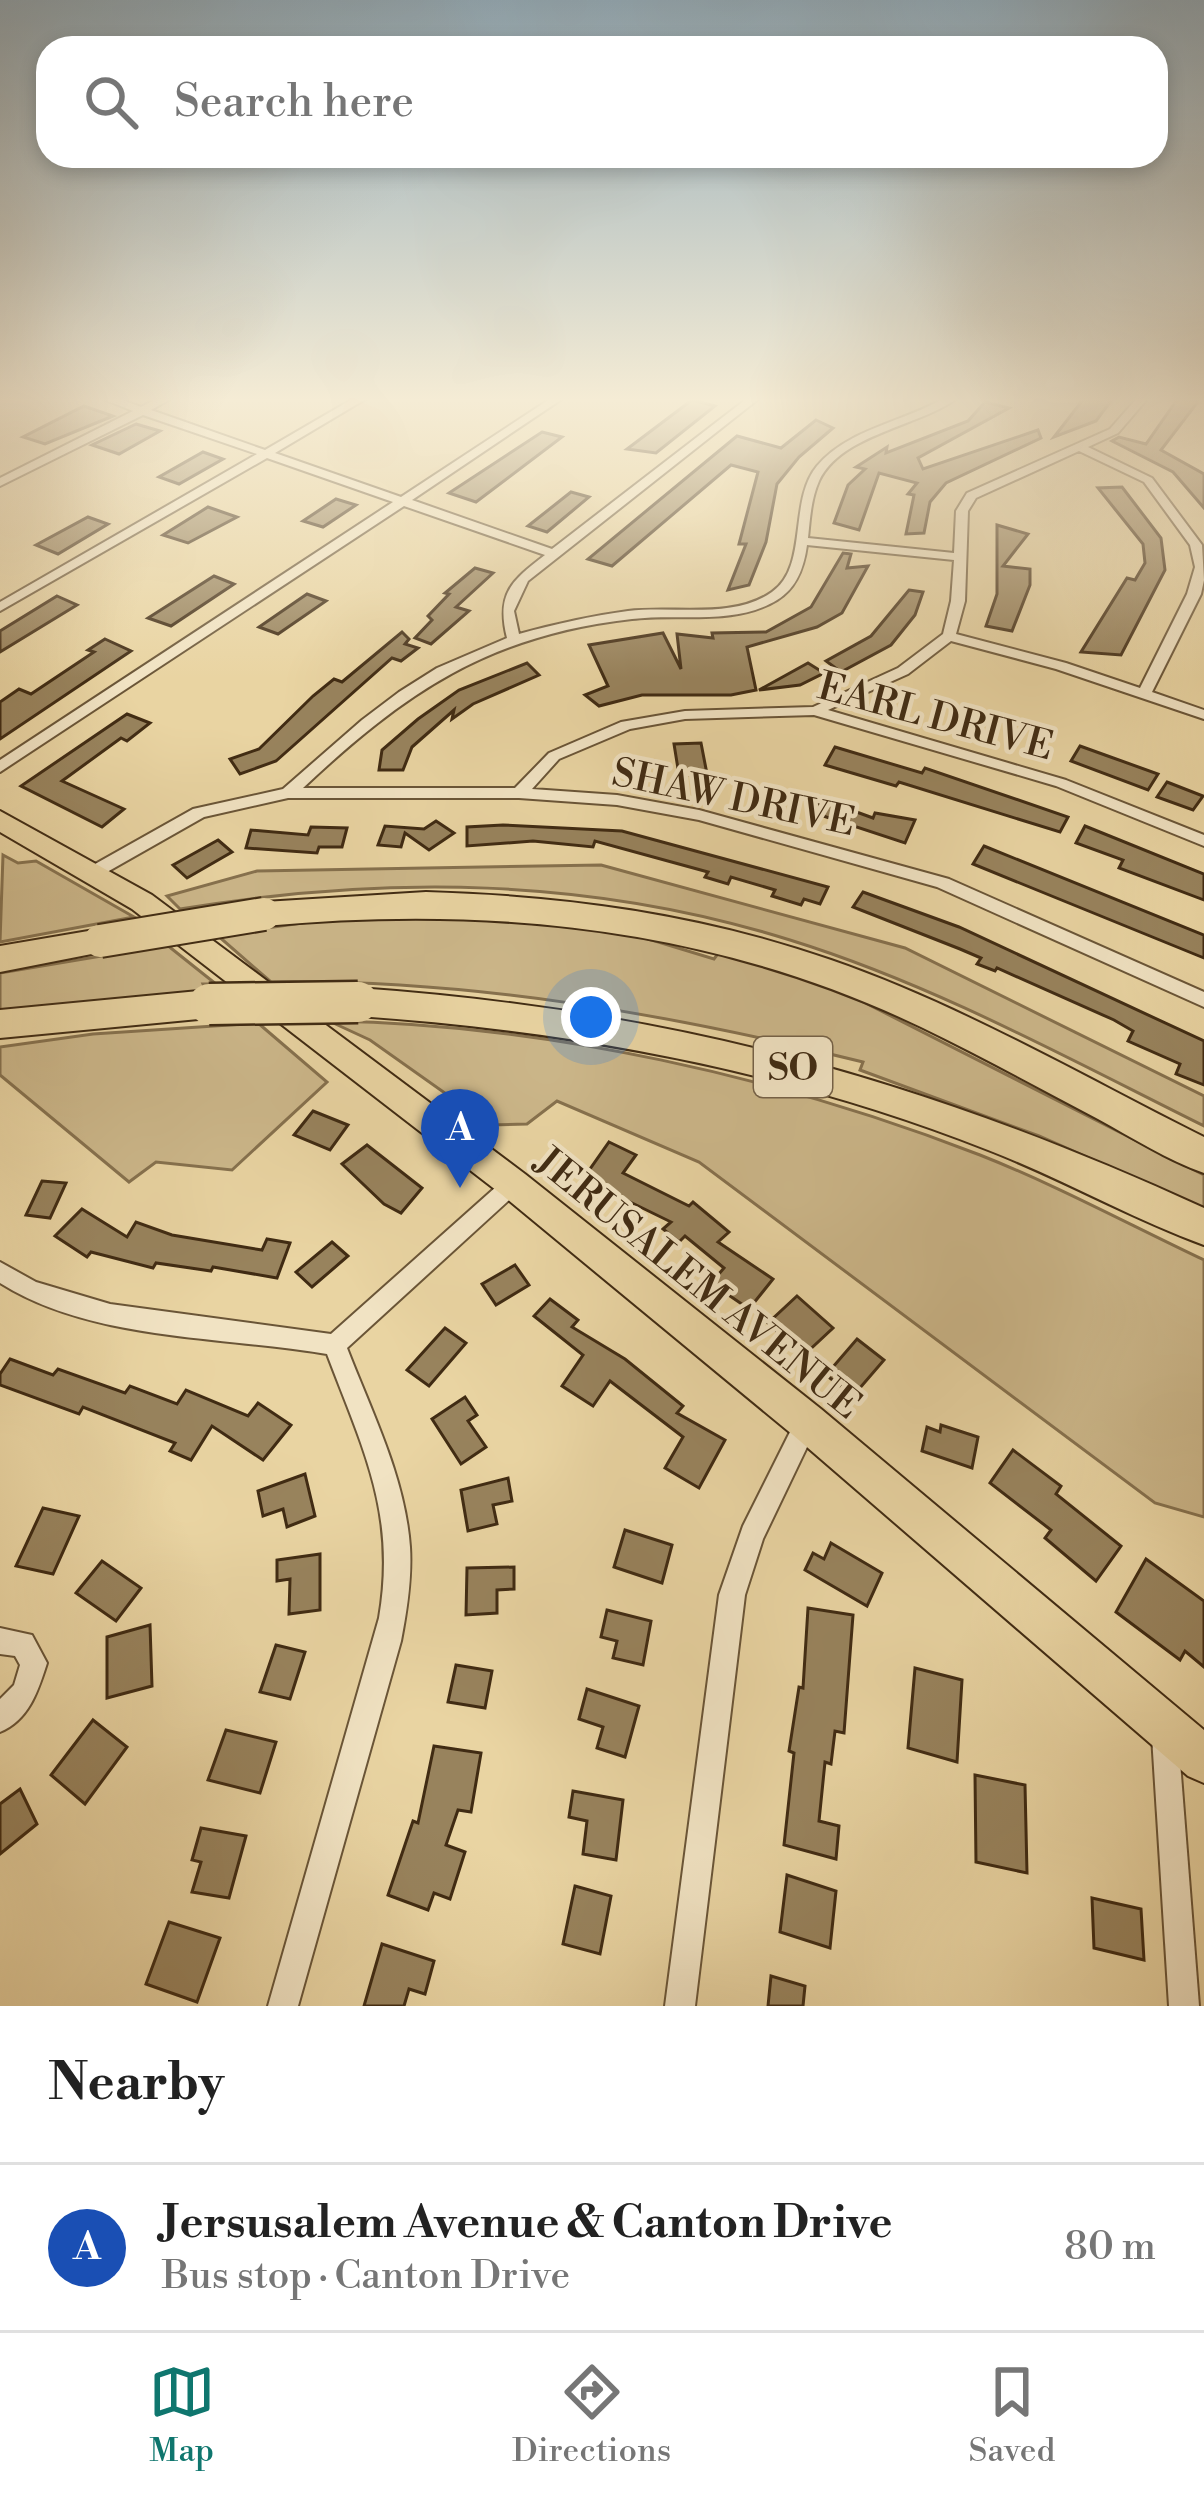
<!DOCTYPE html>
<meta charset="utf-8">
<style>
:root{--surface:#fff;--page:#f6f6f6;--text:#222;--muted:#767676;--line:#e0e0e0;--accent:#0f766e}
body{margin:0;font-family:"Libre Bodoni",serif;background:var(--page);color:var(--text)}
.you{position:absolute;left:591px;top:1017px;width:42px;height:42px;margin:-30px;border:9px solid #fff;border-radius:50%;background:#1a73e8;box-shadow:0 0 0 18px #1a73e833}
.badge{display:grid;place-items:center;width:78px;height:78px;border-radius:50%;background:var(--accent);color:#fff;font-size:39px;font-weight:700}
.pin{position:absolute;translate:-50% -99px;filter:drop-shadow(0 3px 6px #0008)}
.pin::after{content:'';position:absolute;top:63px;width:42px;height:36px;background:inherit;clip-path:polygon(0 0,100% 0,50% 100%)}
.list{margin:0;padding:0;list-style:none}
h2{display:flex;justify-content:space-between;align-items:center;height:156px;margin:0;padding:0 48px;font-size:51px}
h2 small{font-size:39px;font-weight:400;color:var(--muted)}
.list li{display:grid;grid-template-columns:78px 1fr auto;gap:36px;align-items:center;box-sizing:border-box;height:168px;padding:0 48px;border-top:3px solid var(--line)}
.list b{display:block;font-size:45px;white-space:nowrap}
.list p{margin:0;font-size:39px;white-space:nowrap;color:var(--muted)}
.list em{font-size:39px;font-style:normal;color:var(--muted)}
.icon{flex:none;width:66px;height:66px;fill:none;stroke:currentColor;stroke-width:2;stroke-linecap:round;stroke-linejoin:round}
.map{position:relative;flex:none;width:1204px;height:2006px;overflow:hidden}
.search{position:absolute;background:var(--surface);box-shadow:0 6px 18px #0003;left:36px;right:36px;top:36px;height:132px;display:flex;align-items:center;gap:30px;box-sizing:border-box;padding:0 42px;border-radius:36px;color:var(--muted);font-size:45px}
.sheet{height:324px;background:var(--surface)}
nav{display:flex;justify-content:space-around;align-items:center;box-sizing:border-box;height:168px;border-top:3px solid var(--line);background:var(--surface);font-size:33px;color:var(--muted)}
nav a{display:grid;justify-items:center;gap:6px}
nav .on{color:var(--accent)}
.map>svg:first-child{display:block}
.green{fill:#ccb78a;stroke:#86714e;stroke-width:3}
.building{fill:#98835d;stroke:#402b13;stroke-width:3}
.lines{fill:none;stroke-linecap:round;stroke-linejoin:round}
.street-casing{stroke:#6a5537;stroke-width:4}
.primary-casing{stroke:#402b13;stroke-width:4}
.highway-casing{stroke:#402b13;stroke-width:4}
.street{fill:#f1e3c3;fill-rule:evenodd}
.primary{fill:#e9d4a2;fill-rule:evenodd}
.highway{fill:#e9d4a2;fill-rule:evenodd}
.highway-bridge-far1-casing{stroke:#402b13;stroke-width:36;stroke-linecap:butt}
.highway-bridge-casing{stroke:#402b13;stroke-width:45;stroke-linecap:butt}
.highway-bridge-far1{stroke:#e9d4a2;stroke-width:32}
.highway-bridge{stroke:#e9d4a2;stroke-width:40}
.labels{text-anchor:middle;stroke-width:9;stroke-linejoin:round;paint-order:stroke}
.shield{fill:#f1e3c3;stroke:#756248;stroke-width:3}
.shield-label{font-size:36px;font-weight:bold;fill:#402b13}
.street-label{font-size:39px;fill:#402b13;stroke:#f1e3c3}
</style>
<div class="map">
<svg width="1204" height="2006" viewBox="0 0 1204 2006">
<rect width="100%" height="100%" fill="#e9d4a2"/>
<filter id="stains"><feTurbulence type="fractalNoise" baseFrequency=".00167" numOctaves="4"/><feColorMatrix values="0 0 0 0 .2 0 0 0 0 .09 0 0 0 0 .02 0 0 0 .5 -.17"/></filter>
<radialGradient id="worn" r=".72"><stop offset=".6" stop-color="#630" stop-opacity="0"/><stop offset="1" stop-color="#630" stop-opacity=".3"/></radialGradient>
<g class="green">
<path d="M3,855L18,863L36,861L134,917L0,942Z"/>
<path d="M601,865L905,948L1204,1096V1126C1069,1059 935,985 790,940C590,877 386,875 180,909L167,896L257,871Z"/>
<path d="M367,914L508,916L632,934L714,959L720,951L832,986L1204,1175V1209L1039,1136L860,1070L863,1062C670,1014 470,979 271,982L217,935Z"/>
<path d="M167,945L216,984H203L206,991L0,1011V973Z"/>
<path d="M329,1021C545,1024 780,1077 980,1155C1056,1185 1130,1225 1204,1260V1517L1155,1503L699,1162L557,1101L527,1124L490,1125L370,1040Z"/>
<path d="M258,1023L327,1082L232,1170L156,1162L129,1182L0,1075V1047L93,1034Z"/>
</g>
<g class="building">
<path d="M1085,397H1114L1096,421L1054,437Z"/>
<path d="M1179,397H1197V403L1161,450L1204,474V508L1173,472L1112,441L1119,437L1146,444Z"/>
<path d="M692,400L715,406L656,453L627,449Z"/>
<path d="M985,402L1009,408L918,458L923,469L1038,430L1041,438L946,483L930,502L924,533L906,534L914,495L908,494L917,483L879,473L859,530L834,523L848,485L865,469L856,467L887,447L886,453L968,421Z"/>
<path d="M84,406L113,416L45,444L23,437Z"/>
<path d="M816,420L833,428L799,457L777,484L766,542L749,585L728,590L746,544H739L758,472L731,465L612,566L588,559L737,436L781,448Z"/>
<path d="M136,424L160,431L119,454L92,445Z"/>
<path d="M542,432L562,437L476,502L449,493Z"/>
<path d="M203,452L223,459L179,484L159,477Z"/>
<path d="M1122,487L1161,538L1165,570L1121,655L1081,652L1127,578L1135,580L1145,563L1143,544L1098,488Z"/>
<path d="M571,492L589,497L547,532L528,526Z"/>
<path d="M336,499L356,505L323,527L303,521Z"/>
<path d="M208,507L237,517L188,543L163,535Z"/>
<path d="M88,517L108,524L58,554L36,545Z"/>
<path d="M997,525L1028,534L1003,566L1030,569V585L1012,631L986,626L997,594Z"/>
<path d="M843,553L851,554L847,568L868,566L842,613L817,627L747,647L756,690L731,695H642L599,706L585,695L608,686L589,645L663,633L681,669L677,634L713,638L712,633L766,632L811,607Z"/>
<path d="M475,568L493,573L456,607L469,611L431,644L415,638L432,620L428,616L449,594L445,593Z"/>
<path d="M214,576L234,584L171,626L148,618Z"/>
<path d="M909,590L923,592L915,615L891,645L841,672L826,661L871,636Z"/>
<path d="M307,594L326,601L278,634L259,627Z"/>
<path d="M57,596L77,605L0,652V631Z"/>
<path d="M402,632L409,639L405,644L418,648L401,661L392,658L276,761L240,774L230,759L259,749L313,696L334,679L342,682Z"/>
<path d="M105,639L131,651L0,739V702L19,689L31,694L94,652L88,650Z"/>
<path d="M527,663L539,675L473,704L452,719L454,710L412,747L403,770H379L382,750L418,719L459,690Z"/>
<path d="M808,663L824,673L800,685L759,690Z"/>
<path d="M127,714L150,723L127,741L121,738L62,781L124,809L102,827L21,786Z"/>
<path d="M701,743L707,774L679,775L674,744Z"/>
<path d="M1080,746L1105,755L1158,774L1148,790L1071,761Z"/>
<path d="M835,747L922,773L925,768L1068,817L1060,832L899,782L896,786L825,765Z"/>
<path d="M1167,782L1203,796L1193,810L1157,797Z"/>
<path d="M821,799L873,818L875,813L915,820L905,843L811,812Z"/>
<path d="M436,821L454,833L429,850L405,833L401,847L378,845L385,826L424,829Z"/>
<path d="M503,825L622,831L828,887L820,904L804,899L801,905L772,896L775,890L731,877L728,884L705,877L708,872L595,841L593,847L533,841L467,846V827Z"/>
<path d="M1085,826L1204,874V900L1119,868L1123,860L1076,843Z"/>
<path d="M311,827L347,828L342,847H319L317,853L246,848L251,830L308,835Z"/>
<path d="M218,840L232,852L187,878L173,865Z"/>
<path d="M984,846L1204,935V958L973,864Z"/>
<path d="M863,892L959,927L1204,1041V1085L1176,1074L1180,1064L1128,1041L1133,1031L1114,1020L997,968L995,971L977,964L981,958L960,949L853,907Z"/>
<path d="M313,1111L348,1125L330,1150L294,1135Z"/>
<path d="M609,1142L636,1155L623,1173L689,1206L693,1202L729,1232L718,1242L773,1279L749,1309L711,1283L724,1268L685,1236L679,1242L663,1229L671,1222L583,1179Z"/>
<path d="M367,1145L422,1188L401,1213L384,1204L342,1164Z"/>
<path d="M42,1181L66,1183L50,1218L26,1215Z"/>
<path d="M82,1209L127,1237L136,1222L172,1235L262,1250L267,1239L290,1243L277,1278L213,1267L211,1271L156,1263L153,1268L91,1252L87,1257L55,1236Z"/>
<path d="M332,1242L348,1256L312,1287L296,1272Z"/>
<path d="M515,1265L529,1285L496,1305L482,1284Z"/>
<path d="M797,1296L833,1328L803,1356L768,1323Z"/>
<path d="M550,1299L578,1320L572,1327L625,1359L683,1406L677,1413L725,1440L699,1488L665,1468L683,1437L610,1381L593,1406L562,1386L583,1355L534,1316Z"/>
<path d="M445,1328L466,1343L429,1386L407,1370Z"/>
<path d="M857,1339L884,1360L853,1396L826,1375Z"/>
<path d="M10,1359L53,1375L58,1369L125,1393L130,1386L177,1404L186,1390L248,1416L258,1403L291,1425L263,1460L212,1426L191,1460L170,1451L175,1443L83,1407L79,1414L0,1385V1374Z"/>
<path d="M465,1397L477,1415L468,1421L486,1447L461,1464L432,1419Z"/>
<path d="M941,1425L978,1437L972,1468L922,1451L927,1427L940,1432Z"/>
<path d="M1013,1450L1061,1486L1056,1494L1121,1546L1096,1581L1045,1538L1051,1530L990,1483Z"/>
<path d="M305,1474L315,1516L287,1527L283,1509L263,1516L258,1491Z"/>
<path d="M508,1478L512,1501L493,1505L497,1524L468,1531L461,1490Z"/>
<path d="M43,1508L79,1516L53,1574L16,1566Z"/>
<path d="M625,1530L672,1545L662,1583L614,1567Z"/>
<path d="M831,1543L882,1573L867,1606L805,1570L813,1553L824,1559Z"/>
<path d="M320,1554V1610L289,1614L290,1579L277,1581V1560Z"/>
<path d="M1146,1559L1204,1601V1667L1185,1651L1180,1660L1116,1612Z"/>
<path d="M102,1561L141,1588L116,1621L76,1593Z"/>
<path d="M514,1567V1589L497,1590V1613L466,1615L467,1568Z"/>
<path d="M808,1608L853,1615L844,1733L835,1731L831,1764L825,1762L819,1821L839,1826L836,1859L784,1845L794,1753L789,1751L799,1687L803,1688Z"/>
<path d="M607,1610L651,1621L643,1665L613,1658L617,1641L601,1637Z"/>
<path d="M150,1625L152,1686L107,1698V1637Z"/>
<path d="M276,1645L305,1652L290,1699L260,1692Z"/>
<path d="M456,1665L492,1671L485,1708L448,1702Z"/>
<path d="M915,1668L962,1680L957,1762L908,1748Z"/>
<path d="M587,1689L639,1706L625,1757L597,1748L603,1727L579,1719Z"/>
<path d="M93,1720L127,1747L85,1804L51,1775Z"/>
<path d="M226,1730L276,1742L260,1793L208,1780Z"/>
<path d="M434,1746L481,1753L471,1812L458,1810L446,1845L465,1852L450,1899L434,1893L428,1910L388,1895L413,1821L418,1823Z"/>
<path d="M975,1775L1025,1785L1027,1873L976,1862Z"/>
<path d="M20,1789L37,1824L0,1854V1804Z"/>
<path d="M573,1791L623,1800L616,1860L583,1854L587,1821L569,1817Z"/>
<path d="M201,1828L246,1836L229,1898L192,1892L201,1862L192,1860Z"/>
<path d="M787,1875L836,1891L830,1948L780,1932Z"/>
<path d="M575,1886L611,1896L600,1954L563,1944Z"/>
<path d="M1092,1898L1141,1909L1144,1960L1094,1948Z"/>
<path d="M169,1922L220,1938L197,2002L146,1984Z"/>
<path d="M382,1944L434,1961L425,1994L409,1989L404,2006H364Z"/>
<path d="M771,1976L805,1986L803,2006H768Z"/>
</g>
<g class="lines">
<g class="street-casing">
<g id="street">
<path d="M98,397H114L141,407L160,397H174L151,410L265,450L356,397H369L275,453L401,497L553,397H565L412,500L552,549L749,397H761L528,581L514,611L519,634C555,624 591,616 628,611C673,605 732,620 772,592C809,566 788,501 817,466C849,428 905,422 946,397H959C920,427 842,433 819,481C811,499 810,519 808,538L954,553L956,511L967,493L1110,429L1138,397H1149L1118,433L1088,447L1152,478L1202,545L1204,580L1201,594L1152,692L1204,710V719L1056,669L951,641L908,674L828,710L1066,780L1204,835V846L1056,786L814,715L685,719L630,729L559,759L532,789L617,795L699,810L949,879L1204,992V1007L937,887L699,820L617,805L519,798H288L204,817L100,876H88L86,872L88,868L193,809L283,789L362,720L399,692L437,668L507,638C496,594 511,581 545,555L404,506L0,772V760L393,502L267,458L0,611V602L257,454L143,415L0,486V478L133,411ZM1079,451L1144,482L1190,545L1195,567L1187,594L1140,688L1066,663L956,634L965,601L968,511L976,498ZM807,545L954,560L951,601L943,634L898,668L813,707L685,711L621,722L549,753L515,788H303C405,692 489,635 632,619C679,613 735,626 777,600C797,588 804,567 807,545Z"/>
<path d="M513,1175L520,1178L523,1184L520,1190L347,1348C372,1413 405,1477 410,1547C412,1578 407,1610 401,1641L298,2006H268L379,1618C397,1514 363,1449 327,1354C223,1336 91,1341 0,1283V1262L36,1282L110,1304L331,1334L506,1178Z"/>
<path d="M807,1411L815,1414L819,1422L763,1539L745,1595L695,2006H665L719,1595L743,1526L799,1414Z"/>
<path d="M0,1628L32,1635L47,1663C38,1691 29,1720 0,1732V1699L14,1685L20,1665L15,1656L0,1654Z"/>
<path d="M1165,1723L1175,1726L1178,1736L1199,2006H1169L1152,1736L1155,1726Z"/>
</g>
</g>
<g class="primary-casing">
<path id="primary" d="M0,811L152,895L525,1174L821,1409L1204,1730V1783L1188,1776L793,1435L501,1194L132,909L0,832Z"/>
</g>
<g class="highway-casing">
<g id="highway">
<path d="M426,892C565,896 699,914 831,960C961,1005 1082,1076 1204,1137V1173C1167,1160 1133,1138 1098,1119C1039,1088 981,1056 921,1027C712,927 492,905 264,926L252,922L247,914L252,906L264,902Z"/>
<path d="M100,929L112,932L117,941L112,950L0,972V946Z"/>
<path d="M358,988C669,1010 921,1078 1204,1208V1245C1130,1218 1061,1178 988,1150C785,1070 574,1031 358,1016L345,1012L340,1002L345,992Z"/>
<path d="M209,990L222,994L227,1004L222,1014L209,1018L0,1038V1010Z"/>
</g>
</g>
<use href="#street" class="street"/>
<use href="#primary" class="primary"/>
<use href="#highway" class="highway"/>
<g class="highway-bridge-far1-casing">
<path id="highway-bridge-far1" d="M100,941L264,914"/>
</g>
<g class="highway-bridge-casing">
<path id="highway-bridge" d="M209,1004L358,1002"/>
</g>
<use href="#highway-bridge-far1" class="highway-bridge-far1"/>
<use href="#highway-bridge" class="highway-bridge"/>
</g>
<linearGradient id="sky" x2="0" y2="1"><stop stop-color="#91aab8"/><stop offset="0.59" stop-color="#f5ecd5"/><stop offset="1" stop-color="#f5ecd5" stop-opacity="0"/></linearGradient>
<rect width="1204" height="678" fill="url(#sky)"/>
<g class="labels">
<rect class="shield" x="754" y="1037" width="78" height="60" rx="9"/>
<g class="shield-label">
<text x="793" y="1080">SO</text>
</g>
<g class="street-label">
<text transform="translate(936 715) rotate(15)" y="14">EARL DRIVE</text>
<text transform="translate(734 796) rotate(12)" y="14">SHAW DRIVE</text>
<text transform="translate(699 1282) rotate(39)" y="14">JERUSALEM AVENUE</text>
</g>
</g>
<rect width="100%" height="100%" filter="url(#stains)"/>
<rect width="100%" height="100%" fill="url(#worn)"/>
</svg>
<div class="you"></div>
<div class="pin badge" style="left:460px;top:1188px;background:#1a4fb4">A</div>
<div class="search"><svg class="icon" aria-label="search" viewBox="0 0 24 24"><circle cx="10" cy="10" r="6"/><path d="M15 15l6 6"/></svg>Search here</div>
</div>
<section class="sheet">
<h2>Nearby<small></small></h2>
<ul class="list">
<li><span class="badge" style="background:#1a4fb4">A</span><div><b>Jersusalem Avenue &amp; Canton Drive</b><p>Bus stop · Canton Drive</p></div><em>80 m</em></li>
</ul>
</section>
<nav>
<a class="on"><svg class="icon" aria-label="map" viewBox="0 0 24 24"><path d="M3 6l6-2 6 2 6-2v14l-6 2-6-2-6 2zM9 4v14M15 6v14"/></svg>Map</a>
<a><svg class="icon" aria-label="directions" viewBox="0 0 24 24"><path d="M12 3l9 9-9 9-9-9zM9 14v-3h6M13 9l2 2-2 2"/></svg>Directions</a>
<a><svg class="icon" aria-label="saved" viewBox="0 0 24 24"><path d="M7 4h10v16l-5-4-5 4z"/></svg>Saved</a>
</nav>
